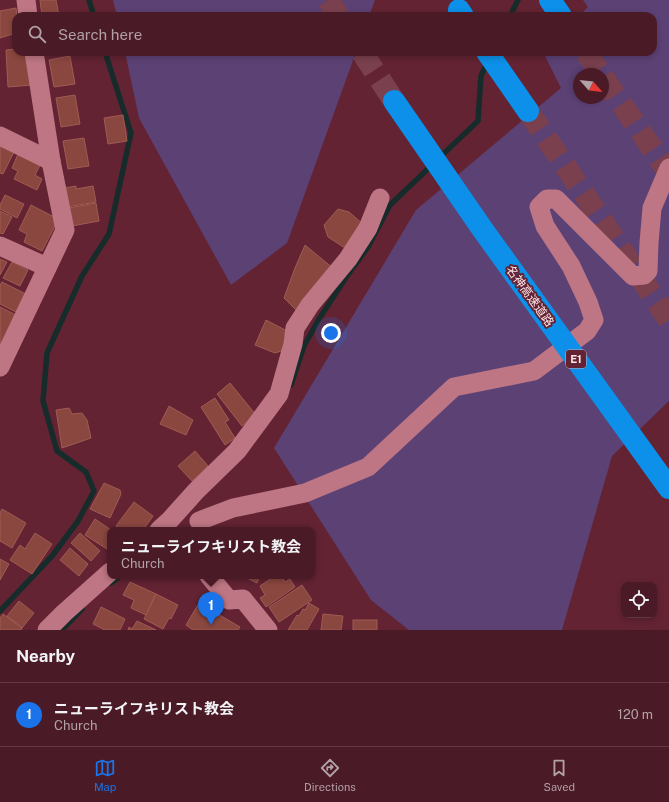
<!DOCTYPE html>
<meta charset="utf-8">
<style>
:root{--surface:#4a1a26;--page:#542732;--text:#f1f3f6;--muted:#b2a1a7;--line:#613843;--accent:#1a73e8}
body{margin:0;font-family:"Public Sans","Noto Sans JP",sans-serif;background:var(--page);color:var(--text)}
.controls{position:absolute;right:12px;bottom:12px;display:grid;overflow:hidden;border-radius:8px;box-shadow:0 2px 6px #0003}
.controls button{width:36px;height:36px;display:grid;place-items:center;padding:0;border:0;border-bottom:1px solid var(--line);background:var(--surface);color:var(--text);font:20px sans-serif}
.compass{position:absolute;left:573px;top:68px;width:36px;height:36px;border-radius:50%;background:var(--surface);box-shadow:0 2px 6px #0003;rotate:117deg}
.you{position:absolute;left:331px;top:333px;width:14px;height:14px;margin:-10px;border:3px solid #fff;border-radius:50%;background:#1a73e8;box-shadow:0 0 0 6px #1a73e833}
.badge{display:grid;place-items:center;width:26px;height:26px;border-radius:50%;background:var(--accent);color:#fff;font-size:13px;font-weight:700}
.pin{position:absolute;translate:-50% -33px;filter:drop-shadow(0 1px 2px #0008)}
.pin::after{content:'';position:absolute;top:21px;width:14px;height:12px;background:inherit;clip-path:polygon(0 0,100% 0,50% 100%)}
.popup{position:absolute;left:107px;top:527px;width:208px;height:52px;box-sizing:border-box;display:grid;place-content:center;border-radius:8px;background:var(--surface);filter:drop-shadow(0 1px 3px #0005);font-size:13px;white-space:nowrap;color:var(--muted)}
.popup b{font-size:15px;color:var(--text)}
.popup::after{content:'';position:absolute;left:50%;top:100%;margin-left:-8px;border:8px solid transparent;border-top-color:var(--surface)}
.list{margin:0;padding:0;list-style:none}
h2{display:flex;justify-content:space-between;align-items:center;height:52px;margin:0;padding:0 16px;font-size:17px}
h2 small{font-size:13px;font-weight:400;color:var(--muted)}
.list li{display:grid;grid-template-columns:26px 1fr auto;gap:12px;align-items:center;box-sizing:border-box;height:64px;padding:0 16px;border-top:1px solid var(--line)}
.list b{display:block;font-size:15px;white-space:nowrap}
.list p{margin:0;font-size:13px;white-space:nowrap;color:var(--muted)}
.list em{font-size:13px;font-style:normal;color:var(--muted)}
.icon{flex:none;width:22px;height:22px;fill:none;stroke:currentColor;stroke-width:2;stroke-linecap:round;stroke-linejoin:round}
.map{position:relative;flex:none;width:669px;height:630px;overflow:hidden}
.search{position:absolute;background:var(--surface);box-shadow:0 2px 6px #0003;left:12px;right:12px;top:12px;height:44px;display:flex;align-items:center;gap:10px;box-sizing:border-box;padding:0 14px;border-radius:12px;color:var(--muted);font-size:15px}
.sheet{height:116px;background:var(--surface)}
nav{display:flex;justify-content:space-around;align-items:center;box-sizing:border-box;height:56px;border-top:1px solid var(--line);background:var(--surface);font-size:11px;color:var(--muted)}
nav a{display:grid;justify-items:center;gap:2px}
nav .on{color:var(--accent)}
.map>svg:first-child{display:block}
.green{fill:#5c4175;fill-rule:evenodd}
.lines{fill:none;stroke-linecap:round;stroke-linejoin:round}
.stream{stroke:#172c2a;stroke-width:5.5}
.building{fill:#8a473f;stroke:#a05b53}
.highway-tunnel{stroke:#7a404e;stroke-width:22;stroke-dasharray:22 11;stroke-linecap:butt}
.street{stroke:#be7684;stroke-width:19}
.highway{stroke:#0c90e9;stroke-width:22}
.labels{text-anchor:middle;stroke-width:4;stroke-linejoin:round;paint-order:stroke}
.shield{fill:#632333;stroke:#d0abb2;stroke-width:1}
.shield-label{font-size:11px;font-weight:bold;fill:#fee5e8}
.street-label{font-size:12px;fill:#fee5e8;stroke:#632333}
</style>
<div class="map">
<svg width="669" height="630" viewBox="0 0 669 630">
<rect width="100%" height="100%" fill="#632333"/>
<g class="green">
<path d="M113,0H375L369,16H117Z"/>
<path d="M583,0H669V401L612,456L562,630H409L371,600L274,448L416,210L561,88L544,54L545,52H653V16H579L588,7ZM579,74H603V98H579Z"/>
<path d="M125,52H356L287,243L231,285L139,118Z"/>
</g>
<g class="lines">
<g class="stream">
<path d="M89,0L94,16"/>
<path d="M510,16L518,0"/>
<path d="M439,158L478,121L481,76L488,61"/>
<path d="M291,385L304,346L319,319L347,276L368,247L390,205L433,164"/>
<path d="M111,583L120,576"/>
<path d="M0,611L52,556L78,521L94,491L86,472L57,451L43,401L47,353L82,276L109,234L131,133L105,52"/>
<path d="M62,630L82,609"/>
</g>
</g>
<g class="building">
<path d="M40,0H56L59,16H42Z"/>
<path d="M16,8L17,16H16V33L0,38V11Z"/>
<path d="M16,49V52H26L32,85L8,87L6,50Z"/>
<path d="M70,56L75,84L54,87L49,60Z"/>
<path d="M75,95L80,124L61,127L56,98Z"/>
<path d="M123,115L127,141L108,144L104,118Z"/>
<path d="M84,138L89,166L68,169L63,141Z"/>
<path d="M0,145L14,152L3,174L0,173Z"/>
<path d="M18,154L40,165L35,175L42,179L37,190L14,179L18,171L12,168Z"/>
<path d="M76,186V189L93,186L96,202L67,207L64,188Z"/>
<path d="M5,195L24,204L17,218L0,209V205Z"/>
<path d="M96,203L99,221L72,226L69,208Z"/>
<path d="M31,205L56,218L54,222L56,224L42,251L24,242L27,234L19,230Z"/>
<path d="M338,209L349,212L364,225L348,250L328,237L324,225Z"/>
<path d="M0,211L12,217L3,234L0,233Z"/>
<path d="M305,245L334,269L297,311L284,298L295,268Z"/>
<path d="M0,259L7,262L0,275Z"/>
<path d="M12,262L28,270L20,286L3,278Z"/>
<path d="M2,282L30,296L20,314L0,304V285Z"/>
<path d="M0,307L16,315L0,346Z"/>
<path d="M266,320L289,332L284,350L275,353L255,345Z"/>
<path d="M230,383L256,415L242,426L217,394Z"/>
<path d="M215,398L229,420L225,422L235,438L225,445L201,407Z"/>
<path d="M169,406L193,420L186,435L160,424Z"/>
<path d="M69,408L72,414L82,413L87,420L91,438L62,448L56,410Z"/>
<path d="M195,451L208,466L192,481L178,466Z"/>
<path d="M104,483L120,490L121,494L110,518L90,509Z"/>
<path d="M134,502L153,516L143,530H121L116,526Z"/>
<path d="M2,509L26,523L12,548L0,541V513Z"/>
<path d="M95,519L111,530L110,544L107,549L85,535Z"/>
<path d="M35,533L52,544L32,574L10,560L20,545L25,549Z"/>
<path d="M80,533L100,551L91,561L71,543Z"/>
<path d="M70,548L88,564L79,576L60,560Z"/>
<path d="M0,559L9,564L0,580Z"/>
<path d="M243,576H260L257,583Z"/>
<path d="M275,576H281L285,582L290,579L295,587L266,607L260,598L265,595L260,586Z"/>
<path d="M130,582L156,594L146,615L131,608L134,600L123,595Z"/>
<path d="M302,585L312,600L279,622L269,607Z"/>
<path d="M156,594L178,605L171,619L169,618L163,629L144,619Z"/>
<path d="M19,601L34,613L22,628L7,616Z"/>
<path d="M199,603L240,627L238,630H193L186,625Z"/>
<path d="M309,603L319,609L307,630H288L297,615L299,616L303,609L305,610Z"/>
<path d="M101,607L125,619L120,630H105L93,624Z"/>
<path d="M3,614L22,628L21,630H0V618Z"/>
<path d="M323,614L343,616L341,630H321Z"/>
<rect x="353" y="620" width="24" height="10"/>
<path d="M137,621L156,630H128L129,627L132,629Z"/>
</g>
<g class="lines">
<g class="highway-tunnel">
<path d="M328,0L339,16"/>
<path d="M362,52L394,101"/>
<path d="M586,52L601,74"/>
<path d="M603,77L669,173"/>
<path d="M528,111L669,320"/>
</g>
<g class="street">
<path d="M26,0L28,16"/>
<path d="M0,136L51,161"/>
<path d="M0,246L47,267"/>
<path d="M0,367L65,230L51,161L34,52"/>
<path d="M199,521L233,508L305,493L368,467L454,387L534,371L587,331L594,320L588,302L571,266L545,226L539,207L547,199H556L633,276L644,275L648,271L649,243L652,208L669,168"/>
<path d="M159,530L170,520L196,491L237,451L279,394L293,344L295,328L310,305L348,259L368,228L380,198"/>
<path d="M209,576L229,600L243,599L268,630"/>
<path d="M47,630L64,613L110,572"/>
</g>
<g class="highway">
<path d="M550,0L561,16"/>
<path d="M459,10L463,16"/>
<path d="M487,52L528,111"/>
<path d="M394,101L483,230L669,488"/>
</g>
</g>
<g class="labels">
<rect class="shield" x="566" y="350" width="20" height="18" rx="3"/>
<g class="shield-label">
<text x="576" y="363">E1</text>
</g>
<g class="street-label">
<text transform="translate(530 296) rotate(54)" y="4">名神高速道路</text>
</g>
</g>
</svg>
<div class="controls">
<button><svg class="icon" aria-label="locate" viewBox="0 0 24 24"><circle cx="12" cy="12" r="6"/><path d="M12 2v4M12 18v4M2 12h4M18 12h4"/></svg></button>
</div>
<svg class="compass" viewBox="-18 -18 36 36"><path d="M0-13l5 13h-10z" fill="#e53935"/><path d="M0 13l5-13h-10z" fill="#b2a1a7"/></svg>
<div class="you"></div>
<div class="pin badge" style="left:211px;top:625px">1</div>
<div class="popup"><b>ニューライフキリスト教会</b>Church</div>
<div class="search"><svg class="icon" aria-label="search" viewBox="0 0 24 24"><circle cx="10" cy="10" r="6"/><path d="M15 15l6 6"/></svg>Search here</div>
</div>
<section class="sheet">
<h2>Nearby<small></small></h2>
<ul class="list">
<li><span class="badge">1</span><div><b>ニューライフキリスト教会</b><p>Church</p></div><em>120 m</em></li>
</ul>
</section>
<nav>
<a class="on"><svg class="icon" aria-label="map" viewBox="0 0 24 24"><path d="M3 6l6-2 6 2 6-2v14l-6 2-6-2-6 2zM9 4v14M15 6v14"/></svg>Map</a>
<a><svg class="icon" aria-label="directions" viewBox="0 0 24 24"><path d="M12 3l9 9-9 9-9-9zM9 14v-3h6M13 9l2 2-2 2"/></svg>Directions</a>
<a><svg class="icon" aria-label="saved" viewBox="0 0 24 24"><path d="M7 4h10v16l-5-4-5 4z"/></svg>Saved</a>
</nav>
